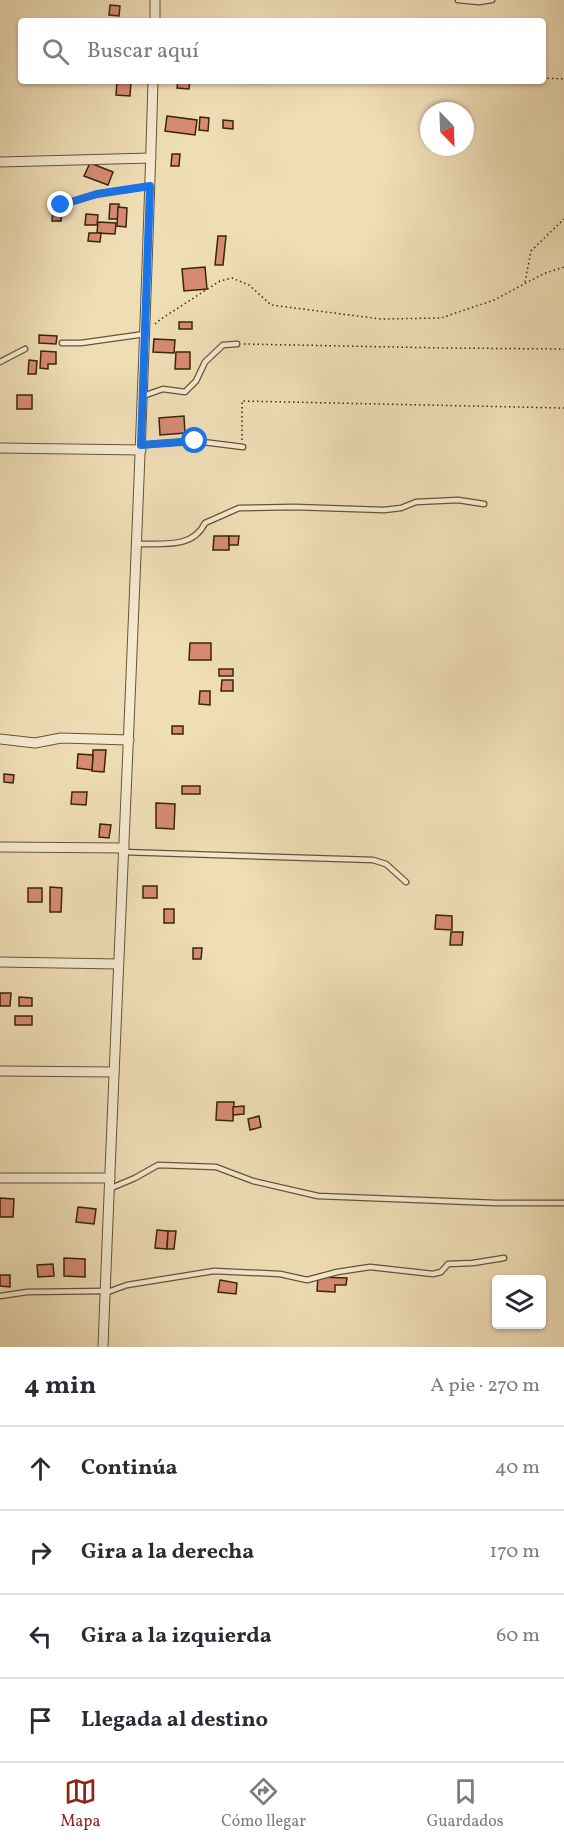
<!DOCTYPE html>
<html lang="es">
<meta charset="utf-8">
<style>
:root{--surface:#fff;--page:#f7f7f7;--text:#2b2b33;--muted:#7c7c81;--line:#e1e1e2;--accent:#8f2418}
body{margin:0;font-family:Vollkorn,serif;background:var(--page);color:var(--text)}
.controls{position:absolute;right:18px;bottom:18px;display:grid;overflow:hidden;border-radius:6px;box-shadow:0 2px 4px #0004}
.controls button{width:54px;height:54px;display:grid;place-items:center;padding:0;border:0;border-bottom:2px solid var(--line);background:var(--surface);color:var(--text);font:30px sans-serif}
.compass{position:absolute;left:420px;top:102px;width:54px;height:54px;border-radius:50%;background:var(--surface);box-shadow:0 2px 4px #0004;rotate:157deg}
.stop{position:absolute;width:18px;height:18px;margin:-14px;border:4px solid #1a73e8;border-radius:50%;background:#fff}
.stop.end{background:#1a73e8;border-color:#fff;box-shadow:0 2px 6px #0008}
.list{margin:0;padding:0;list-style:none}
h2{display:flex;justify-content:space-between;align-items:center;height:78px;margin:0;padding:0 24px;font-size:26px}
h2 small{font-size:20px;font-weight:400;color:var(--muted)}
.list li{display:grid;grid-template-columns:39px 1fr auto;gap:18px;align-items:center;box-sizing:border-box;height:84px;padding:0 24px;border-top:2px solid var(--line)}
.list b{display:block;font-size:22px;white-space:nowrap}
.list em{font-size:20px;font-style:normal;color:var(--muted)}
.icon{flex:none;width:33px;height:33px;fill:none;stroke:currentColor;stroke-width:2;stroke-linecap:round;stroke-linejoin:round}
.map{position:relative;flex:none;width:564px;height:1347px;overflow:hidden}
.search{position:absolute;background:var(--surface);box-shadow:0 2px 4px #0004;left:18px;right:18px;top:18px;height:66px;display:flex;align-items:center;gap:15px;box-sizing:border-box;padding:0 21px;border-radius:6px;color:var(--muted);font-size:22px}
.sheet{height:414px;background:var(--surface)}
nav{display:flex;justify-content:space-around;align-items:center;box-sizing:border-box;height:84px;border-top:2px solid var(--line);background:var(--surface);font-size:16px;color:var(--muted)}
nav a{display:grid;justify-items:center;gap:3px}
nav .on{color:var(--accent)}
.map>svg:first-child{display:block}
.building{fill:#d88b74;stroke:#39260b;stroke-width:1.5}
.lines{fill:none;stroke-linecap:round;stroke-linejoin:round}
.lane-casing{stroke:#665436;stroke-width:7}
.street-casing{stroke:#665436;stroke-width:11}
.path{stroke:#39260b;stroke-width:1.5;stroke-dasharray:1.5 3;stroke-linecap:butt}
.lane{stroke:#f5e9d0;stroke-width:4.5}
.street{stroke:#f5e9d0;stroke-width:9}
.route{stroke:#1a73e8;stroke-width:8}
</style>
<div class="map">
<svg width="564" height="1347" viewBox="0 0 564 1347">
<rect width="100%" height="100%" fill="#efddb6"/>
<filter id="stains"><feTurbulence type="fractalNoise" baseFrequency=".00333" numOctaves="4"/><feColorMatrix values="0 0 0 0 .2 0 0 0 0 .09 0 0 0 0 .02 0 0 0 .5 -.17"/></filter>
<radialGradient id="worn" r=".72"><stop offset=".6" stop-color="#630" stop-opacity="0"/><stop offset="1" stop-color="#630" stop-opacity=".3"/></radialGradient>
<g class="building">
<path d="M110,5L120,6L119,16L109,15Z"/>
<path d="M117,81H131L130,96L116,95Z"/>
<path d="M178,81H190L189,89L177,88Z"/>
<path d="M167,116L197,120L195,135L165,131Z"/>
<path d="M200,117L209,118L208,131L199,130Z"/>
<path d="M223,120L233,121V129L223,128Z"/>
<path d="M172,154H180L179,166H171Z"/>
<path d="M90,163L113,172L108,185L84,176Z"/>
<path d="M110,204H119L118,219H109Z"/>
<path d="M118,207L127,208L126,227L117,226Z"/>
<path d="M53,210L62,211L61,221H52Z"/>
<path d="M86,214L98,215L97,225H85Z"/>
<path d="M98,222L116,223L115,234L97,233Z"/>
<path d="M89,233H101L100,242L88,241Z"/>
<path d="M218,236H226L223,265H215Z"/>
<path d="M205,267L207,289L184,291L182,269Z"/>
<rect x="179" y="322" width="13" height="7"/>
<path d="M39,335L57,336L56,344L39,343Z"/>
<path d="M154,339L175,340L174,353L153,352Z"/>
<path d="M41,351L56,352V364H48V369L40,368Z"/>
<path d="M176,352H190V369H175Z"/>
<path d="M29,360L37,361L36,374H28Z"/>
<rect x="17" y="395" width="15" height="14"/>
<path d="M184,416L185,433L160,435L159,418Z"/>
<path d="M188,432L200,433V439H187Z"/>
<path d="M214,536H229V550H213Z"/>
<path d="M229,536H239L238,545H229Z"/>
<path d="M190,643H211V660H189Z"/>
<rect x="219" y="669" width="14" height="7"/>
<path d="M222,680H233V691H221Z"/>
<path d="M200,691H210V705L199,704Z"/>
<rect x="172" y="726" width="11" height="8"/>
<path d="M93,750H106L104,772L92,771Z"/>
<path d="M78,754L93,755L92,770L77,768Z"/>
<path d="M4,774L14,775L13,783L4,782Z"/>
<rect x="182" y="786" width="18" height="8"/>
<path d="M72,792H87L86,805L71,804Z"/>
<path d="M156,803L175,804L174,829L156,828Z"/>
<path d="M100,824L111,825L109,838L99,837Z"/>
<rect x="143" y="886" width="14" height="12"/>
<path d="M50,887L62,888L61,912H50Z"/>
<rect x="28" y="888" width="14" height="14"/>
<rect x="164" y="909" width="10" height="14"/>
<path d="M436,915L452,916V930L435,929Z"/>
<path d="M451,932H463L462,945H450Z"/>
<path d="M193,948H202L201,959H193Z"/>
<path d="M0,993H11L10,1006H0Z"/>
<path d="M19,997L32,998V1006H19Z"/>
<rect x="15" y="1016" width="17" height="9"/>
<path d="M217,1102H234L233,1121L216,1120Z"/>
<path d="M244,1106V1114L233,1115V1107Z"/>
<path d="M259,1116L261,1127L250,1130L248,1119Z"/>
<path d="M0,1198L14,1199L13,1217H0Z"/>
<path d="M78,1207L96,1209L94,1224L76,1222Z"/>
<path d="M157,1230L168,1231L167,1249L155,1248Z"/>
<path d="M168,1231H176L174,1249H167Z"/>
<path d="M64,1258L85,1259V1277L64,1276Z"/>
<path d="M53,1264L54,1276L38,1277L37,1265Z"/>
<path d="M0,1275H10V1287L0,1286Z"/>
<path d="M318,1277L347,1278L346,1285H335V1292L317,1291Z"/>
<path d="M220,1280L237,1283L236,1294L218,1292Z"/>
</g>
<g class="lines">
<g class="lane-casing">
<g id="lane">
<path d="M458,0L479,2L492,0"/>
<path d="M60,207L61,205L97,194L150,186"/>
<path d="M62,343H81L145,334"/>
<path d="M0,362L25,349"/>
<path d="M143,396L163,389L185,392L196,381L205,362L223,345L237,344"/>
<path d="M141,445L195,441L243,447"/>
<path d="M137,544C162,543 193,549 205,523L239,508L294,507L384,510L401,508L416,502L458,500L484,504"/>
<path d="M123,852L373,860L386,864L406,882"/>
<path d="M109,1189L135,1178L158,1165L216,1167L253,1181L318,1196L496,1203H564"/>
<path d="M105,1293L127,1285L214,1271L280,1274L307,1280L337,1272L370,1267L433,1274L441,1272L448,1264L473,1263L504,1258"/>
<path d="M0,1296L27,1292L105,1291"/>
</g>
</g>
<g class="street-casing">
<g id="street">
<path d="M155,21V0"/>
<path d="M0,162L151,158"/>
<path d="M0,448L141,450"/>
<path d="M0,739L35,743L61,738L129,740"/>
<path d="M0,847L124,848"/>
<path d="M0,962L118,964"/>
<path d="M0,1071L114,1072"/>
<path d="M0,1178H110"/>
<path d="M103,1347C119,925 141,503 153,81"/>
</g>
</g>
<g class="path">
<path d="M543,78L564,79"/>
<path d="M525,282L531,251L564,219"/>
<path d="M155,324L161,319L220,281L232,278L249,285L271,305L381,319L441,318L494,300L543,274L564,267"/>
<path d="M244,344L445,348L564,349"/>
<path d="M242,440V401L564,408"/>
</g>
<use href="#lane" class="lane"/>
<use href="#street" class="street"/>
</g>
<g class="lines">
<path class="route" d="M61,205L97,194L150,186L141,445L195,441"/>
</g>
<rect width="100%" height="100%" filter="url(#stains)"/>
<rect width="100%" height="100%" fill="url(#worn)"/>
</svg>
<div class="controls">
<button><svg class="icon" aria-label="layers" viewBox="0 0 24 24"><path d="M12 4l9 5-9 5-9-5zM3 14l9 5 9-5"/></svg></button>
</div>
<svg class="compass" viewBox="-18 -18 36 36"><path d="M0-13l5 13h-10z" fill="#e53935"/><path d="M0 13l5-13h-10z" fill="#7c7c81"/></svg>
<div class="stop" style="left:195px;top:441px"></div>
<div class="stop end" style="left:61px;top:205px"></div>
<div class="search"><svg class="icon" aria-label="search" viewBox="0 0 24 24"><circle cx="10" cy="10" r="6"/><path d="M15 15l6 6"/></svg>Buscar aquí</div>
</div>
<section class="sheet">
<h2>4 min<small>A pie · 270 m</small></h2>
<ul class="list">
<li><svg class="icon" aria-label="ahead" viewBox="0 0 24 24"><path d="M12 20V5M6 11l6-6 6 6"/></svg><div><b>Continúa</b></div><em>40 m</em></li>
<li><svg class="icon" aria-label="right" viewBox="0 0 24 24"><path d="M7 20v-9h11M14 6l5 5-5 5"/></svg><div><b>Gira a la derecha</b></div><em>170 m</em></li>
<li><svg class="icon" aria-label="left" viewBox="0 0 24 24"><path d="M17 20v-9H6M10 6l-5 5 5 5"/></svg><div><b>Gira a la izquierda</b></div><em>60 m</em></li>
<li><svg class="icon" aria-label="arrive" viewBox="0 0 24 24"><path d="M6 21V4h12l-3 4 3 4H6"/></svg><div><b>Llegada al destino</b></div></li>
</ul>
</section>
<nav>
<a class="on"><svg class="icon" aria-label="map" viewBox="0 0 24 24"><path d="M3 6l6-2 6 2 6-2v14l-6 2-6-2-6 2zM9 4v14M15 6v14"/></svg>Mapa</a>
<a><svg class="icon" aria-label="directions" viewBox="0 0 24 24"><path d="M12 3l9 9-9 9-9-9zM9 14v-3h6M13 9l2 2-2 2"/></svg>Cómo llegar</a>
<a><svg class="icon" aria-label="saved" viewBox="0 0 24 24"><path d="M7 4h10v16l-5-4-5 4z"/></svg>Guardados</a>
</nav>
